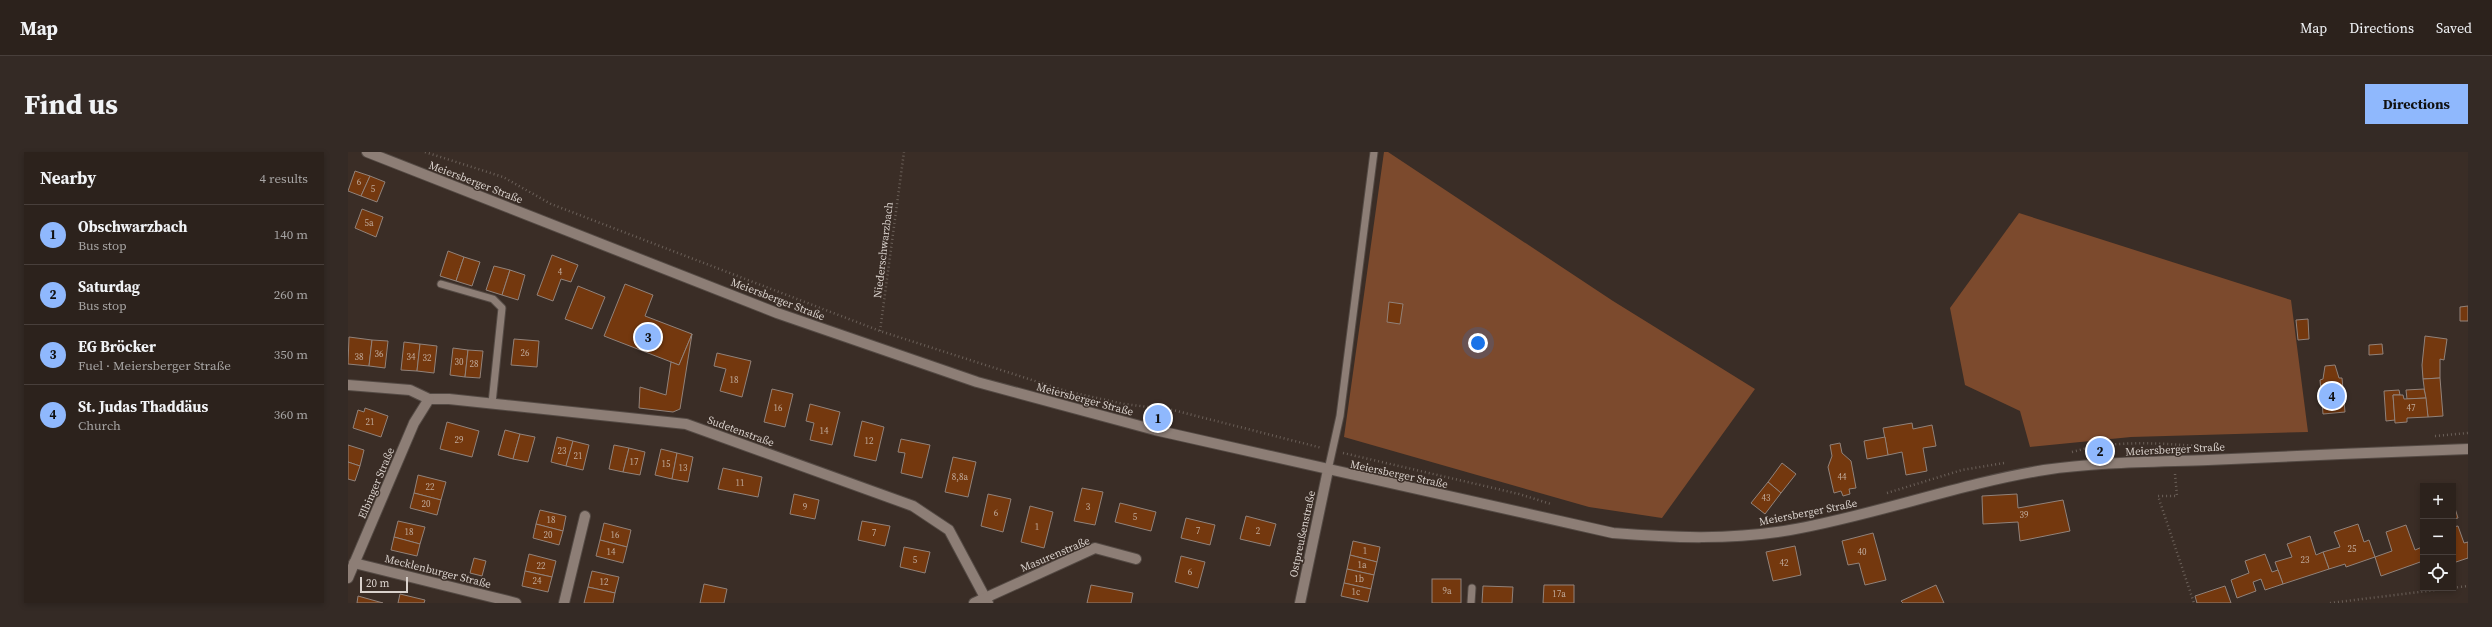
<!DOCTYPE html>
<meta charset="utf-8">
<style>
:root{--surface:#2c221c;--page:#342a25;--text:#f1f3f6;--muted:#a6a4a3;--line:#483f3b;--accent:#8fb8fd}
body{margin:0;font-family:"Source Serif 4",serif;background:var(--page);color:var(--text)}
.controls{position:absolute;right:12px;bottom:12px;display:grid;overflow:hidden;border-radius:0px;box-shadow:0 2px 6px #0003}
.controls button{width:36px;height:36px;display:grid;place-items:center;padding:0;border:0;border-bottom:1px solid var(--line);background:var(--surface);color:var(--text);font:20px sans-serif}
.scale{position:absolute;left:12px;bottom:10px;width:48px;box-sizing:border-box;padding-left:4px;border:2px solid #d9d1cc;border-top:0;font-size:11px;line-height:14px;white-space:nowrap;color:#d9d1cc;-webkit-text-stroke:3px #3a2d26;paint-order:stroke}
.you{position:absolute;left:1130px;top:191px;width:14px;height:14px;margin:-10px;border:3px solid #fff;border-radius:50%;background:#1a73e8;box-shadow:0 0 0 6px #1a73e833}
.badge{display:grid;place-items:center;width:26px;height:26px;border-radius:50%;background:var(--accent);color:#111;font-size:13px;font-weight:700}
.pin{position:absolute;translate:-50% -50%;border:2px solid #fff;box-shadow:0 1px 4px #0006}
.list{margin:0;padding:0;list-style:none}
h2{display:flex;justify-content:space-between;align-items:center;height:52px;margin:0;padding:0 16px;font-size:17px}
h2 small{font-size:13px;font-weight:400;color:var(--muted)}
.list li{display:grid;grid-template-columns:26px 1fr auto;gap:12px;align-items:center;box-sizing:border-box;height:60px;padding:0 16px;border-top:1px solid var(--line)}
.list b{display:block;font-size:15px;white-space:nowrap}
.list p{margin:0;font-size:13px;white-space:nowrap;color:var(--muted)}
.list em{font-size:13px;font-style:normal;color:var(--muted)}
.icon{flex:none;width:22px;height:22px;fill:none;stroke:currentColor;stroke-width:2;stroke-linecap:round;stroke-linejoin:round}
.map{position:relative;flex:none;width:2120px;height:451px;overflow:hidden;border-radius:0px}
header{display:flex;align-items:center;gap:24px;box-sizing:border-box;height:56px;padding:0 20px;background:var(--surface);border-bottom:1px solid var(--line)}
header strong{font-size:19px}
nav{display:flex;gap:22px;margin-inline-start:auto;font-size:14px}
.intro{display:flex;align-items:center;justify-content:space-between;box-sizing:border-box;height:96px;padding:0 24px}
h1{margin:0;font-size:28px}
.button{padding:10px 18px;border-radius:0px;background:var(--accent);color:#111;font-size:14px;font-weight:700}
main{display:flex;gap:24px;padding:0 24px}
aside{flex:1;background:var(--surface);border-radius:0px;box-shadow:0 2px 6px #0003}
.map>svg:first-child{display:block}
.green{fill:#7c4a2d}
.building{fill:#74380e;stroke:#91827a}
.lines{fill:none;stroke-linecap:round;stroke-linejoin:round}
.service-casing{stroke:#544a44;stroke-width:9}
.minor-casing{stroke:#544a44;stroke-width:12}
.secondary-casing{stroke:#544a44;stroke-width:12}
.path{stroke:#6b6059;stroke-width:2.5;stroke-dasharray:1 3;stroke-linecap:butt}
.service{stroke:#8d7e76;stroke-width:7}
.minor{stroke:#8d7e76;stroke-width:10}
.secondary{stroke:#8d7e76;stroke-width:10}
.labels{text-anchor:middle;stroke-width:3;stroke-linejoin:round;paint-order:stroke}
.number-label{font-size:9px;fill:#c0ab9c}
.street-label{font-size:11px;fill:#d9d1cc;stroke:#3a2d26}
</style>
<header>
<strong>Map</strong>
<nav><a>Map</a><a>Directions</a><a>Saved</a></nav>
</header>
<div class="intro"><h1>Find us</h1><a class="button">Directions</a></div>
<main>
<aside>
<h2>Nearby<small>4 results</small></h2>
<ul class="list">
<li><span class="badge">1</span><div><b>Obschwarzbach</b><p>Bus stop</p></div><em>140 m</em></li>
<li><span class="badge">2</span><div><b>Saturdag</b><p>Bus stop</p></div><em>260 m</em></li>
<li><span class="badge">3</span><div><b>EG Bröcker</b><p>Fuel · Meiersberger Straße</p></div><em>350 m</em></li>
<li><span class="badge">4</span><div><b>St. Judas Thaddäus</b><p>Church</p></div><em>360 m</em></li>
</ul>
</aside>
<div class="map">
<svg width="2120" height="451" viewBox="0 0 2120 451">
<rect width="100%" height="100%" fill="#3a2d26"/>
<g class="green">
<path d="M1036,0H1040L1265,149L1407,237L1314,366L1241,355L996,285Z"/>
<path d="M1671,61L1943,148L1960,280L1783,285L1682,295L1672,259L1617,233L1602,156Z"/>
</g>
<g class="building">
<path d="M7,19L22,24L13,44L0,39Z"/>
<path d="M22,24L37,30L29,50L13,44Z"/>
<path d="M14,57L35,65L28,85L7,76Z"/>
<path d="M100,99L116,105L108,129L92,124Z"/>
<path d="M204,103L230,113L223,130L213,127L205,149L189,143Z"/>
<path d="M116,105L132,110L124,134L108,129Z"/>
<path d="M146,114L162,118L154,143L138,138Z"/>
<path d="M162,118L177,123L170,148L154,143Z"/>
<path d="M277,132L305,143L297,164L344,182L331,213L256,184Z"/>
<path d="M230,134L257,145L244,177L217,167Z"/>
<path d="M1041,150L1055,152L1052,172L1039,170Z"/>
<path d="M2120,154V169H2112V155Z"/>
<path d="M1960,167L1961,187L1950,188L1948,168Z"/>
<path d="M344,182L332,257L325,260L291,256L292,235L318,243L323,210L331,213Z"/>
<path d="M2077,184L2099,187L2096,208L2092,207V226L2075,227L2074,213Z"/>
<path d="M1,185L24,188L21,214L0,212Z"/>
<path d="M166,187L191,189L189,215L163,213Z"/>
<path d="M24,188L40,189L37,216L21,214Z"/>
<path d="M56,190L72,192L69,219L53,218Z"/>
<path d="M72,192L89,194L86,221L69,219Z"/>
<path d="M2034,192L2035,202L2021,203V193Z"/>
<path d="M105,196L120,198L117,225L102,223Z"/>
<path d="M120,198L135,199L132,226L117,225Z"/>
<path d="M369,201L403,209L394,245L372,239L378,217L366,214Z"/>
<path d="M1987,213L1991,226H1994L1997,260L1975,262L1972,228L1975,227L1977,214Z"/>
<path d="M2092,226L2095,264L2080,265L2075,227Z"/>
<path d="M424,237L445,242L437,275L416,270Z"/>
<path d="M2076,237L2078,246L2059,247L2058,238Z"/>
<path d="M2051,238L2052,243H2045L2047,268L2038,269L2036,239Z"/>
<path d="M2045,243H2055L2056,247L2078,246L2080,265L2059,266V270L2047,271Z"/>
<path d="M462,252L492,260L484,293L462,288L466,271L458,269Z"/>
<path d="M17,256L40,264L33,285L5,276L10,258L16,260Z"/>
<path d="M514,269L536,275L528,309L506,304Z"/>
<path d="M99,270L131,279L124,305L92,297Z"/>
<path d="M1564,271L1565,277L1584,273L1588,294L1575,296L1579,319L1558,323L1554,300L1540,303L1535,276Z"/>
<path d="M157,278L172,282L165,307L150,303Z"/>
<path d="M172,282L187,285L180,310L165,307Z"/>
<path d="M209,285L225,289L218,314L203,310Z"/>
<path d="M1537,285L1540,303L1519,307L1516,289Z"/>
<path d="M553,287L582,293L574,326L553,321L557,301L550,300Z"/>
<path d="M225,289L241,293L235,318L218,314Z"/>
<path d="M1492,291L1494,301L1503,309L1508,336L1501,337L1502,342L1495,344L1493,339L1486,341L1480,315L1484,304L1482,293Z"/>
<path d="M0,293L16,298L12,314L0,310Z"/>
<path d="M266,293L281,296L275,320L261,317Z"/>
<path d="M281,296L297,300L292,323L275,320Z"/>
<path d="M313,297L329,301L324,327L307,323Z"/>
<path d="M329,301L345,305L340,330L324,327Z"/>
<path d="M605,305L628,310L620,345L597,340Z"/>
<path d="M0,310L12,314L7,329L0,327Z"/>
<path d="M1434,311L1448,322L1433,341L1420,330Z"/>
<path d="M375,316L414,325L410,345L370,337Z"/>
<path d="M70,323L98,330L93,348L66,341Z"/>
<path d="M1420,330L1433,341L1417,362L1403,351Z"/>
<path d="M734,336L755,340L747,373L726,369Z"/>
<path d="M66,341L93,348L89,363L62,356Z"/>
<path d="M446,342L471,348L467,367L442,362Z"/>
<path d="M640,342L663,347L655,380L633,374Z"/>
<path d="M1669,342L1670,356L1715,348L1722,379L1672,389L1670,370L1635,372L1634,344Z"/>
<path d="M2105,350L2110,366L2105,367Z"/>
<path d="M772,351L808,360L803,379L767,370Z"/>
<path d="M682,354L705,360L696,396L673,390Z"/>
<path d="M192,358L218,364L215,379L188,372Z"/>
<path d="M898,364L928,372L922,394L892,387Z"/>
<path d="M838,366L867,373L862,393L833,386Z"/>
<path d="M50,369L77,375L72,392L46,385Z"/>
<path d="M514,369L542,374L537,394L510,388Z"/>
<path d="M256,371L283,378L279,395L252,388Z"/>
<path d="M188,372L215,379L211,393L185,386Z"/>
<path d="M2010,372L2016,390L2021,388L2027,405L1998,415L1997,412L1981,417L1975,400L1992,395L1986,380Z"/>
<path d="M2058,373L2067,398L2074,395L2075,409L2033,424L2027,405L2044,399L2038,380Z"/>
<path d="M2110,374L2116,391L2120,390V406L2105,411V375Z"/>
<path d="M1525,381L1538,428L1517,433L1511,411L1500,413L1494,389Z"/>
<path d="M1962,384L1968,403L1975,400L1981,417L1935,432L1927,410L1944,405L1939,392Z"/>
<path d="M46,385L72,392L69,404L43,398Z"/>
<path d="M252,388L279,395L275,411L248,404Z"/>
<path d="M1005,389L1032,395L1029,410L1002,403Z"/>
<path d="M1447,394L1453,423L1425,429L1418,400Z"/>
<path d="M556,395L582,400L577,421L552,415Z"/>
<path d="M181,402L208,409L204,425L177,419Z"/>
<path d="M1917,402L1924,420L1930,418L1935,432L1917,438L1913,427L1905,430L1908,439L1889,446L1883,428L1901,421L1897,409Z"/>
<path d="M1002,403L1029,410L1026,423L999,417Z"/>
<path d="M833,404L857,410L850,436L827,430Z"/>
<path d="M126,406L138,409L134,424L122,421Z"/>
<path d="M999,417L1026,423L1023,437L996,431Z"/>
<path d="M177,419L204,425L200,440L174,434Z"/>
<path d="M244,419L271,425L267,441L240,435Z"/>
<rect x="1084" y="427" width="29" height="24"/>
<path d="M996,431L1023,437L1020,450L993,444Z"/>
<path d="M356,432L379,437L376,451H352Z"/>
<path d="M743,433L785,441L783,451H739Z"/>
<path d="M1196,433H1226V451H1195Z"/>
<path d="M1588,433L1596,451H1555L1553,449Z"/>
<path d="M1135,434L1165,435L1164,451H1134Z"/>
<path d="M1877,434L1883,451H1849L1847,444Z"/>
<path d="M240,435L267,441L265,451H236Z"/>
<path d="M52,442L77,448L76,451H50Z"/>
<path d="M10,444L35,451H9Z"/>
</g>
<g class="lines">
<g class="service-casing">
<g id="service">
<path d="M93,132L145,147L154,156L144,251"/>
<path d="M980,318L992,264L1026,0"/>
<path d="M1123,451L1124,436"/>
</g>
</g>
<g class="minor-casing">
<g id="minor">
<path d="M0,233L62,238L81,247H101L338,272L565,354L601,378L640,451"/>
<path d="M6,411L168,451"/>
<path d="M0,426L66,271L81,247"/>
<path d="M216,451L237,364"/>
<path d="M626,451L747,396L788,407"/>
<path d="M952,451L980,318"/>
</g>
</g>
<g class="secondary-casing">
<path id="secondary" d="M19,0L429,161L629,230L807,278L1265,381C1325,386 1383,388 1442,378C1528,363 1610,332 1696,318C1749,310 1806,310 1860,308C1947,304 2033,300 2120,297"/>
</g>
<g class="path">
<path d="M77,0L155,25L203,52L532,179L718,239L776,252L825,258L974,296"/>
<path d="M532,179L556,0"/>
<path d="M2087,284L2120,281"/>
<path d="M1724,300C1766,288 1808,291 1852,294"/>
<path d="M995,301L1171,342L1203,352"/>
<path d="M1827,322L1829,344H1810L1846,451"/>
<path d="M1539,341L1614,318L1656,311"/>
<path d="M1982,451L2120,434"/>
</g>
<use href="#service" class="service"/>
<use href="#minor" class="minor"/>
<use href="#secondary" class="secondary"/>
</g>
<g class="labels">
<g class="number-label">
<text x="11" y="33">6</text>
<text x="25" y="40">5</text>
<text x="21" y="74">5a</text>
<text x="212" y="123">4</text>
<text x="177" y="204">26</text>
<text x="31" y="205">36</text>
<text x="11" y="208">38</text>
<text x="63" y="208">34</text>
<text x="79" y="209">32</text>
<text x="111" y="213">30</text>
<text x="126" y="215">28</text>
<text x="386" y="231">18</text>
<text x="430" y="259">16</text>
<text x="2063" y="259">47</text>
<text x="22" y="273">21</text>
<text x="476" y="282">14</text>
<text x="111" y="291">29</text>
<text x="521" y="292">12</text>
<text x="214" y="302">23</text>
<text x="230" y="307">21</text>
<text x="286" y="313">17</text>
<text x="318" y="315">15</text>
<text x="335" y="319">13</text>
<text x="612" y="328">8,8a</text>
<text x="1494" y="328">44</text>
<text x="392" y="334">11</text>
<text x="82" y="338">22</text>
<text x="1418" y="349">43</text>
<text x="78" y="355">20</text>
<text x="457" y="358">9</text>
<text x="740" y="358">3</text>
<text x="648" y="364">6</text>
<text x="1676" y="366">39</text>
<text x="787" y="368">5</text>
<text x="203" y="371">18</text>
<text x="689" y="378">1</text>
<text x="850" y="382">7</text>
<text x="910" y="382">2</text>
<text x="61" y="383">18</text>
<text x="526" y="384">7</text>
<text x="200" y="386">20</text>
<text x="267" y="386">16</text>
<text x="2004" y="400">25</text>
<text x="1017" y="402">1</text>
<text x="263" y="403">14</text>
<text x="1514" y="403">40</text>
<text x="567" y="411">5</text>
<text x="1957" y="411">23</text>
<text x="1436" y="414">42</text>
<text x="1014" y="416">1a</text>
<text x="193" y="417">22</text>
<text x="842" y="423">6</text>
<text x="1011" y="430">1b</text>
<text x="189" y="432">24</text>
<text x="256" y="433">12</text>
<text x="1099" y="442">9a</text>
<text x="1008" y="443">1c</text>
<text x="1211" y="445">17a</text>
</g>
<g class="street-label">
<text transform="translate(128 30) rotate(21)" y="4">Meiersberger Straße</text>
<text transform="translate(535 98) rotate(-83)" y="4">Niederschwarzbach</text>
<text transform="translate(430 147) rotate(21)" y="4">Meiersberger Straße</text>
<text transform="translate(737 247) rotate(15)" y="4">Meiersberger Straße</text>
<text transform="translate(393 279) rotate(20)" y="4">Sudetenstraße</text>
<text transform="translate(1827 297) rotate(-3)" y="4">Meiersberger Straße</text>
<text transform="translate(1051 322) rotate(12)" y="4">Meiersberger Straße</text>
<text transform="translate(28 331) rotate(-67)" y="4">Elbinger Straße</text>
<text transform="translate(1460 360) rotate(-11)" y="4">Meiersberger Straße</text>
<text transform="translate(954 382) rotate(-78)" y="4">Ostpreußenstraße</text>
<text transform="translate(707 402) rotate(-23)" y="4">Masurenstraße</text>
<text transform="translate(90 419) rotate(14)" y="4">Mecklenburger Straße</text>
</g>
</g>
</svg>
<div class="controls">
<button>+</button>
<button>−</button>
<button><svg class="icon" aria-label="locate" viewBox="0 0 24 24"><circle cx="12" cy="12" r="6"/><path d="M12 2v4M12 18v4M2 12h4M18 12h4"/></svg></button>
</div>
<div class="scale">20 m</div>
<div class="you"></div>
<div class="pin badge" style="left:810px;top:266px">1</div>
<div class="pin badge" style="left:1752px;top:299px">2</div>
<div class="pin badge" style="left:300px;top:185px">3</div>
<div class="pin badge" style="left:1984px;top:244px">4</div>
</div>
</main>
